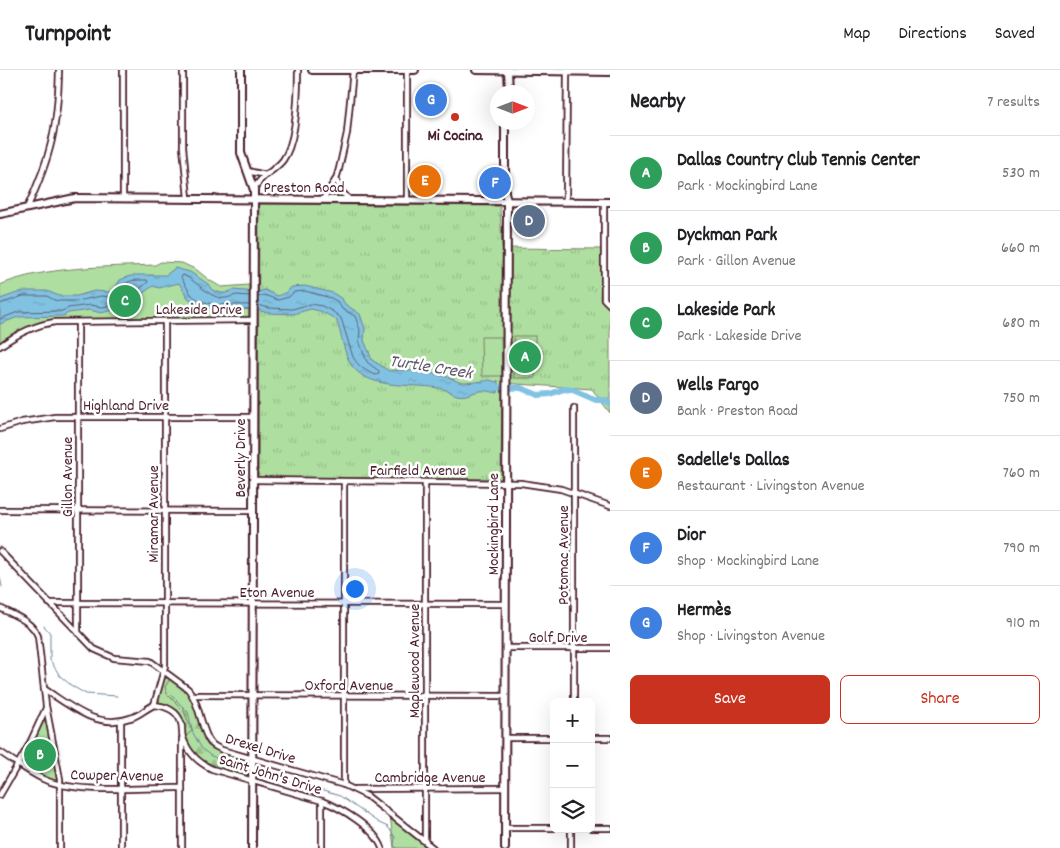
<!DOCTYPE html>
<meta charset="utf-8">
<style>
:root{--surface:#fff;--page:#f6f6f6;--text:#202124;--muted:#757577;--line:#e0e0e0;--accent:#c8321e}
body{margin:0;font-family:Dekko,sans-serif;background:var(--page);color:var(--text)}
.controls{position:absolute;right:15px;bottom:15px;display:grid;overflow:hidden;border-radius:8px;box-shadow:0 5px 20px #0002}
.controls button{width:45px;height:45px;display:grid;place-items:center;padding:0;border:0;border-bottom:1px solid var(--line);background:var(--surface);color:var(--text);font:25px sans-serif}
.compass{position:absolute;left:490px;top:15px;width:45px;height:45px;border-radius:50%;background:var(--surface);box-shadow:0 5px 20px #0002;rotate:90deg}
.you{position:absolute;left:354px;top:518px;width:18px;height:18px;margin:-12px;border:4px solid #fff;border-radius:50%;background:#1a73e8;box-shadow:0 0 0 8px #1a73e833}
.badge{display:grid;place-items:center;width:32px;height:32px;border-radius:50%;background:var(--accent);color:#fff;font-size:16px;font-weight:700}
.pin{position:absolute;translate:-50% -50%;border:2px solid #fff;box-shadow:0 1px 5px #0006}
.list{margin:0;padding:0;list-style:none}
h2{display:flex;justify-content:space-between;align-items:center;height:65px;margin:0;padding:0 20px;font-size:21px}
h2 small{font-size:16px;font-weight:400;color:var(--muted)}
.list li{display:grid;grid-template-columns:32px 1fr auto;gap:15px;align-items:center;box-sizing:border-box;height:75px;padding:0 20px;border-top:1px solid var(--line)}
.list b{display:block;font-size:19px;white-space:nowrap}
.list p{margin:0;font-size:16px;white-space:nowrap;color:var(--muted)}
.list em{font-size:16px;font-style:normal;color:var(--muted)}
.actions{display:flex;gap:10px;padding:15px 20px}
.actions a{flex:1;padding:11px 0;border:1px solid var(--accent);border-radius:8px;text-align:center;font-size:18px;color:var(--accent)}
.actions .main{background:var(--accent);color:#fff}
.icon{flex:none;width:28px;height:28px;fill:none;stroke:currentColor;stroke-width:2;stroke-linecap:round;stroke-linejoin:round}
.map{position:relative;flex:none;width:610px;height:778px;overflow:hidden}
header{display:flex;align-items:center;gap:30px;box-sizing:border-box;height:70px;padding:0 25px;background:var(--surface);border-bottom:1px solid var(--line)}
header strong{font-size:24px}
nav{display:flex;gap:28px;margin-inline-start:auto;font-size:18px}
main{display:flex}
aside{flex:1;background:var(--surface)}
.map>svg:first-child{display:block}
.grass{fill:url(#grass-tufts);stroke:#7c7f66}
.forest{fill:url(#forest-firs);stroke:#7c7f66}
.park{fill:#aedfa0;stroke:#7c7f66}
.water{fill:url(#water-ripples);stroke:#6b8199}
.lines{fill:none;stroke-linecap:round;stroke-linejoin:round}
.shore{stroke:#606074;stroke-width:1}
.stream{stroke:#6b8199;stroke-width:1}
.river{stroke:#81c2e2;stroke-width:6}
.street-casing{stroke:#4a1f2b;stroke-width:8}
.secondary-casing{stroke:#4a1f2b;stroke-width:10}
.street{stroke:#fff;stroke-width:4.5}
.secondary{stroke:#fff;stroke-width:6}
.poi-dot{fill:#c8321e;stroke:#fff;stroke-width:2}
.labels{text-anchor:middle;stroke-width:5;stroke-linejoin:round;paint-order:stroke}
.poi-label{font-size:16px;font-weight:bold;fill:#4a1f2b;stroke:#fff}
.street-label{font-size:16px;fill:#4a1f2b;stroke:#fff}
.water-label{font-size:18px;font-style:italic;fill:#5d586b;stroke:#fff}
</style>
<header>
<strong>Turnpoint</strong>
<nav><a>Map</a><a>Directions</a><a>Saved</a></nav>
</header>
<main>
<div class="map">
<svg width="610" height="778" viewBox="0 0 610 778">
<defs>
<pattern id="grass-tufts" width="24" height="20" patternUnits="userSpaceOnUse" patternTransform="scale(1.25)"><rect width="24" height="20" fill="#aedfa0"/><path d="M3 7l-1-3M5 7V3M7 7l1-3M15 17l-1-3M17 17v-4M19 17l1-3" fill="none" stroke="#97bf8a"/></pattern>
<pattern id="forest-firs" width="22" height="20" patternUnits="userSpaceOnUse" patternTransform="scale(1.25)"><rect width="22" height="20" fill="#aedfa0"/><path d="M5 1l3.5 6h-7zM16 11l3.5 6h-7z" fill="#97bf8a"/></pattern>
<pattern id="water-ripples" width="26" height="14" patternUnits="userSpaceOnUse" patternTransform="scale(1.25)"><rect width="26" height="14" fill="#81c2e2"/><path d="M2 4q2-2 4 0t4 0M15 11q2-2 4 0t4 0" fill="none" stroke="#71a6c2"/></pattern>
</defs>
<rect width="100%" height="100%" fill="#fff"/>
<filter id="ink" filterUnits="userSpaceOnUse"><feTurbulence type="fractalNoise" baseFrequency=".02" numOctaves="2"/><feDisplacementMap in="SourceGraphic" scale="10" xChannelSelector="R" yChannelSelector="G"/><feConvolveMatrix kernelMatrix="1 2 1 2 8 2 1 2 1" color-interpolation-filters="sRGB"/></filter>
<g filter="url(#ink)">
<g class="grass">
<path d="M259,134L500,136L502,178L602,179L600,230L610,239V343L592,319L502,313L501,409L261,408L258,404Z"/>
<path d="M167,608L170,609L165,617L167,624L184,641L192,661L186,666C184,654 181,641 168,636C164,634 161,634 157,631L160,619L164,609Z"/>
</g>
<path class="forest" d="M170,609L190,625L207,675L213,679L248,690L247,706C222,702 194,693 186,666L192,661L184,641L167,624L165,617Z"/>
<g class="park">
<path d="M161,192L182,193L197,200L209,210L221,217L249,215V245L247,248L58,249C37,252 17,259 0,273V215C43,196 109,197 155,195Z"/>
<rect x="514" y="266" width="21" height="42"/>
<path d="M481,267H501L502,306H482Z"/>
<path d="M46,646V647L57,711L45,707L23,693Z"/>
<path d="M390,745L428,778H394Z"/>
</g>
<path class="water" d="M175,198L190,202L208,214L212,220L221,223H226L233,220L258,222L265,220L277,226L287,222L292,217L305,216L333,223L342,229L345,234L360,244L365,259L364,270L372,290L389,301C403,298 433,303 448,307C453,309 457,312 463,313C469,313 484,311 490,310L496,312L498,310V323C492,322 485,320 479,321C471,323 465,327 457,325C452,324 448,320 443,319C416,312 372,322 352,296C343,283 342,264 336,249L320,241L311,239L293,244L268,243L257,240L236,239L218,240L202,237L188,228L179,213L159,218L153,216L139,226L137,235L131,241L113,240L101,243L90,240L68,243L64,246L18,247L0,254V229L23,221H47L59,226H77L94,221L109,222L114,220L120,210L127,207L135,205H166Z"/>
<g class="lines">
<g class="shore">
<path d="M0,234L23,226H47L54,230L60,231H77L101,226L110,227L118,224C128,210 128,210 147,210L148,212L135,223L132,233L129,236L113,235L102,237L90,235L68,238L62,241L18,242L0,249"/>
<path d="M249,235C232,234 203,238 191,224C189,221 182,210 181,207L183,205C197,211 207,226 221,228C227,229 231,226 237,225C241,225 245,226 249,226"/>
<path d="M258,235L269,238L292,239L311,234L322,236L332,241L341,248L353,287C359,297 365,301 376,305L379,304V301L367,292L359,271L360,260L355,246L342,239L338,232L331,228L305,221L294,222L289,227L278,230L264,225L258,227"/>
</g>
<g class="stream">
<path d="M606,330L610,327"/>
<path d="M0,507L2,517"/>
<path d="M44,556L50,563V590L60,606L72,616L86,624L117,626"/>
<path d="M169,623L188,642L193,663L202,679L211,686L246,698"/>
<path d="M259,702L340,726L379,753L388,757L395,767L394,776L397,778"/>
</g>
<path class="river" d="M490,317L521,318L538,325L550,324L564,319L573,320L596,330H606L610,334"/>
<g class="street-casing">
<g id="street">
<path d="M183,0V77L188,128"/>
<path d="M247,101L266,105"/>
<path d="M336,109L342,122L350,130"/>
<path d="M254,120C260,105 274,102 283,90C297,71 298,23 298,0"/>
<path d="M123,128V0"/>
<path d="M323,129L336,109L339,99L347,63L353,0"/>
<path d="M407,130V0"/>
<path d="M566,131L567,0"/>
<path d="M604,132V229L610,235"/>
<path d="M27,138C51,87 58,56 59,0"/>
<path d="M0,276C17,264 34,255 55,252L253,250"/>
<path d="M0,359L22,352L55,347H253"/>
<path d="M253,410L521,413L561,419L610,436"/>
<path d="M344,412V715"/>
<path d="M0,440L253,441"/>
<path d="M0,481L94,579L114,588L150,591L188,619C201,634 201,664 212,674C215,677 219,678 222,680L344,715L367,726L433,778"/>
<path d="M49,533L506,534"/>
<path d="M0,538C13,545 32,551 38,566L46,636L60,709V778"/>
<path d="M78,563V252"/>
<path d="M506,578H610"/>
<path d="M44,619C71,636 97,660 130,648C139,646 145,639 154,635C166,636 178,641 181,653C183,658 181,663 183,668C188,682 199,693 212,699L322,731C341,738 375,758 382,778"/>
<path d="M193,625L506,626"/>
<path d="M574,632V338"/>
<path d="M154,635L165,596V251"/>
<path d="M506,668H554"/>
<path d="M591,668H610"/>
<path d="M0,682C14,691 28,702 43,709C78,725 142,717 182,718"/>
<path d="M355,719L505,718"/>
<path d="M0,725L29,675L46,638"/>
<path d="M505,758H554"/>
<path d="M591,758H610"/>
<path d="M425,771V412"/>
<path d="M121,778V651"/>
<path d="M182,778V669"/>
<path d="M322,778V731"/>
<path d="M571,778V759"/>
</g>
</g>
<g class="secondary-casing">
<g id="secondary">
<path d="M241,0V83L254,120L252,778"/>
<path d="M312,0H402"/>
<path d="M405,0H415"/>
<path d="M476,0L610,2"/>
<path d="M508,0L509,22"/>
<path d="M0,144L75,128L610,132"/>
<path d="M505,778L507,131L505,122V52"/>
</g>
</g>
<use href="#street" class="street"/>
<use href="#secondary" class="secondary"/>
</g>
</g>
<circle class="poi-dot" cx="455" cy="47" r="5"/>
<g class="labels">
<g class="poi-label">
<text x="455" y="70">Mi Cocina</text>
</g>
<g class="street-label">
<text x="304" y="122">Preston Road</text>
<text x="199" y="244">Lakeside Drive</text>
<text x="126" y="340">Highland Drive</text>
<text transform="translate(239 388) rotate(-90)" y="6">Beverly Drive</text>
<text x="418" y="405">Fairfield Avenue</text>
<text transform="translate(66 407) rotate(-90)" y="6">Gillon Avenue</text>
<text transform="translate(152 444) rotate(-90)" y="6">Miramar Avenue</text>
<text transform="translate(492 454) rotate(-90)" y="6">Mockingbird Lane</text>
<text transform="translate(562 485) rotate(-90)" y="6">Potomac Avenue</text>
<text x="277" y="527">Eton Avenue</text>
<text x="558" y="572">Golf Drive</text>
<text transform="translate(413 591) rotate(-90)" y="6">Maplewood Avenue</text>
<text x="349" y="620">Oxford Avenue</text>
<text transform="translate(261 677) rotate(17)" y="6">Drexel Drive</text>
<text transform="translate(271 703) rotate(17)" y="6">Saint John's Drive</text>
<text transform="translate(117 704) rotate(1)" y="6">Cowper Avenue</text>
<text x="430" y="712">Cambridge Avenue</text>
</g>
<g class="water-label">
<text transform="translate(431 296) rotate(9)" y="6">Turtle Creek</text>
</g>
</g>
</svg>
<div class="controls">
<button>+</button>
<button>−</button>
<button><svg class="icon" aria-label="layers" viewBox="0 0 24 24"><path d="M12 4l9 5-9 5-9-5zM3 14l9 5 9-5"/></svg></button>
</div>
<svg class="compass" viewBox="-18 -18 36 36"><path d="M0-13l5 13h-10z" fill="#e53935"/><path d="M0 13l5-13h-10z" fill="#757577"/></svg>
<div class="you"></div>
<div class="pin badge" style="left:525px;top:287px;background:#2e9e5b">A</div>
<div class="pin badge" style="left:40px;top:685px;background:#2e9e5b">B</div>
<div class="pin badge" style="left:125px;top:231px;background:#2e9e5b">C</div>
<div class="pin badge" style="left:529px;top:151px;background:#5c6f8a">D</div>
<div class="pin badge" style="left:425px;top:111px;background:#e8710a">E</div>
<div class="pin badge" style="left:495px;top:113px;background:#3f7fe0">F</div>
<div class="pin badge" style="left:431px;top:30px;background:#3f7fe0">G</div>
</div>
<aside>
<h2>Nearby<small>7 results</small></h2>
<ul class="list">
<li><span class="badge" style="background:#2e9e5b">A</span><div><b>Dallas Country Club Tennis Center</b><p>Park · Mockingbird Lane</p></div><em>530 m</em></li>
<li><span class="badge" style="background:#2e9e5b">B</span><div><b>Dyckman Park</b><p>Park · Gillon Avenue</p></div><em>660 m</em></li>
<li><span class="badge" style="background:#2e9e5b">C</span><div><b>Lakeside Park</b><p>Park · Lakeside Drive</p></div><em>680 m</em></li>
<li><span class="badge" style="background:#5c6f8a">D</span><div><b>Wells Fargo</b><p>Bank · Preston Road</p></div><em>750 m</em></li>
<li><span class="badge" style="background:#e8710a">E</span><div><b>Sadelle's Dallas</b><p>Restaurant · Livingston Avenue</p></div><em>760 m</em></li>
<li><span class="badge" style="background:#3f7fe0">F</span><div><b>Dior</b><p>Shop · Mockingbird Lane</p></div><em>790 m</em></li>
<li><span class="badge" style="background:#3f7fe0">G</span><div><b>Hermès</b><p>Shop · Livingston Avenue</p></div><em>910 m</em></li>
</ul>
<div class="actions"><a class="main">Save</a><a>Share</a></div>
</aside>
</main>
